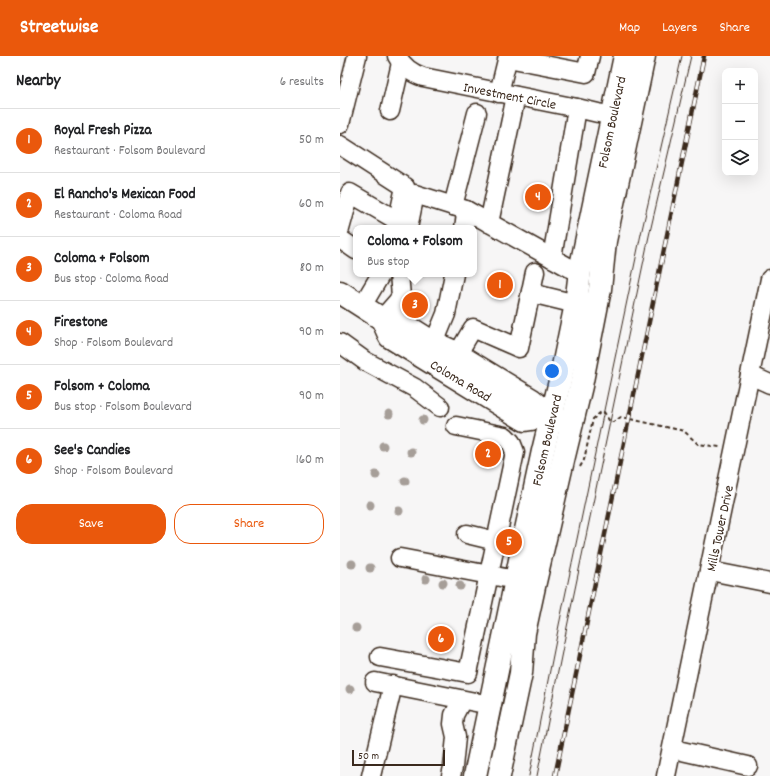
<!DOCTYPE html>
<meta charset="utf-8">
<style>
:root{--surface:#fff;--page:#f6f6f6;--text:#202124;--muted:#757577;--line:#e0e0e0;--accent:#ea580c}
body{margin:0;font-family:Dekko,sans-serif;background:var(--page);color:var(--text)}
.controls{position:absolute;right:12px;top:12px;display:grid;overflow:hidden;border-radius:8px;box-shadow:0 4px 16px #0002}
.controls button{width:36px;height:36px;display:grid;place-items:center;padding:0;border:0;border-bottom:1px solid var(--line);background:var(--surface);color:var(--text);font:20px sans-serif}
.scale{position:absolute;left:12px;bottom:10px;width:93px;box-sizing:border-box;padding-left:4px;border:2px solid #3b2a1e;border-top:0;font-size:11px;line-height:14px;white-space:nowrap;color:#3b2a1e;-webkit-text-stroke:3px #fff;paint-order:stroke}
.you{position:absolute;left:212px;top:315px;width:14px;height:14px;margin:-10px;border:3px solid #fff;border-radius:50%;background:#1a73e8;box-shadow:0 0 0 6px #1a73e833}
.badge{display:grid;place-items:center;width:26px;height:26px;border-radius:50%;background:var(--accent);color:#fff;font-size:13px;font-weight:700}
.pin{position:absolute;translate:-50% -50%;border:2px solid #fff;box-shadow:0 1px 4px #0006}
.popup{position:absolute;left:13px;top:169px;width:124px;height:52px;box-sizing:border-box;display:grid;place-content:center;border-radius:8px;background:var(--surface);filter:drop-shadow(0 1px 3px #0005);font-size:13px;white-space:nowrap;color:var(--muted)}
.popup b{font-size:15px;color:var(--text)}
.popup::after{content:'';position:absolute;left:50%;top:100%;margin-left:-8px;border:8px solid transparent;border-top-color:var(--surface)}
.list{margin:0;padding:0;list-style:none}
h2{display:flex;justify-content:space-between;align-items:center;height:52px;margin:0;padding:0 16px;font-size:17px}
h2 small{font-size:13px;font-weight:400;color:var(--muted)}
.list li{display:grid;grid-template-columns:26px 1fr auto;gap:12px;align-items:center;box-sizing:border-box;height:64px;padding:0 16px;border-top:1px solid var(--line)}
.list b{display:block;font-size:15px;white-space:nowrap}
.list p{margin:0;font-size:13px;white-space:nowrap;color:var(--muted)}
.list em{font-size:13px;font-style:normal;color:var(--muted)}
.actions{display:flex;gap:8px;padding:12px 16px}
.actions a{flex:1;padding:9px 0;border:1px solid var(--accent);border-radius:16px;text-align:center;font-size:14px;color:var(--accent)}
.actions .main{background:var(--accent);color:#fff}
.icon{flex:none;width:22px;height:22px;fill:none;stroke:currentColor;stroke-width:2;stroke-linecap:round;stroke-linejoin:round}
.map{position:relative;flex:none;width:430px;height:720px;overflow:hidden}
header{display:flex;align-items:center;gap:24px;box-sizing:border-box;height:56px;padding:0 20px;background:var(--accent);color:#fff}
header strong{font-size:19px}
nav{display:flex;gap:22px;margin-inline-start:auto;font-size:14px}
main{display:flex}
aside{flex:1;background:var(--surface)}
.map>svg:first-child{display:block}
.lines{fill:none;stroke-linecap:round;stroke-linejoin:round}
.minor-casing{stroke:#3b2a1e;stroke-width:21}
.major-casing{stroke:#3b2a1e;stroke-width:25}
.path{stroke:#3b2a1e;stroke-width:2;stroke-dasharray:4 3;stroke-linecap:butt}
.minor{stroke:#fff;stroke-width:18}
.major{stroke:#fff;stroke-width:22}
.tram{stroke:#3b2a1e;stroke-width:1}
.rail-casing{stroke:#3b2a1e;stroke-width:4.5}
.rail{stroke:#fff;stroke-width:3;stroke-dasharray:9;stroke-linecap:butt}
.tree{fill:#a69e98}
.labels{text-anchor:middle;stroke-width:4;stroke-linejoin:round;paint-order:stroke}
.street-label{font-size:14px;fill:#3b2a1e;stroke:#fff}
</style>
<header>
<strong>Streetwise</strong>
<nav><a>Map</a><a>Layers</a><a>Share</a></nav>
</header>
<main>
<aside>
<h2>Nearby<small>6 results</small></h2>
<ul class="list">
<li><span class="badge">1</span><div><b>Royal Fresh Pizza</b><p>Restaurant · Folsom Boulevard</p></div><em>50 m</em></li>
<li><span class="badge">2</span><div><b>El Rancho's Mexican Food</b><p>Restaurant · Coloma Road</p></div><em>60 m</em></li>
<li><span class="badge">3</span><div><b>Coloma + Folsom</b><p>Bus stop · Coloma Road</p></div><em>80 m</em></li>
<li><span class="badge">4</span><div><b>Firestone</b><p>Shop · Folsom Boulevard</p></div><em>90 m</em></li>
<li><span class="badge">5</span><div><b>Folsom + Coloma</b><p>Bus stop · Folsom Boulevard</p></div><em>90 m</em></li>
<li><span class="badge">6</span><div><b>See's Candies</b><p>Shop · Folsom Boulevard</p></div><em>160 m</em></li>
</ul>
<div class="actions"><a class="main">Save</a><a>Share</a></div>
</aside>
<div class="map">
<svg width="430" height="720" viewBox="0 0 430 720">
<rect width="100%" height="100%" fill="#f7f6f6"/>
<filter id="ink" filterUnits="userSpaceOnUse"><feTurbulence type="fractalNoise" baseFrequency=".025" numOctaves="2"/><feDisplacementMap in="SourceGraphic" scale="8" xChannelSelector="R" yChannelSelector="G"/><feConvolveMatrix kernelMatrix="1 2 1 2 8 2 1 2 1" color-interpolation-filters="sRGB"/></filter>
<g filter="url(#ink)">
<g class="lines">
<g class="minor-casing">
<g id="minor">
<path d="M57,0C63,11 71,17 83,21L237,52L258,57L286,62"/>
<path d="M168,2L246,17L250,0"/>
<path d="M159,37L168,0"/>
<path d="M50,55L61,7"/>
<path d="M0,68L17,0"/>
<path d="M0,89L65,131L60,154"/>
<path d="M113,150L137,57"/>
<path d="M149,167L176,40"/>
<path d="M68,172L75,138L126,154L230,212L240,215"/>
<path d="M124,172L126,158V154"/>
<path d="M0,173L10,137L58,165L56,172"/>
<path d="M0,183L16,194"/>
<path d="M212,202L237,52"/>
<path d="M191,237L236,248"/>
<path d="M22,250L41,218"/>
<path d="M42,263L57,246L61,240L59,218"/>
<path d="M0,287L25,305L75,332L100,351"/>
<path d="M94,287L106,258L114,218"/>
<path d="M117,299L133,272L179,292L195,216"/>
<path d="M410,319L430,328"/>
<path d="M127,478L156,485"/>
<path d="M60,502L176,524"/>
<path d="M370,515L430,527"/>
<path d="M40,601L128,617L175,396L171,386L165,380L116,370"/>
<path d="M35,626L150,649"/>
<path d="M333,693L408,710"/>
<path d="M31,720L53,629"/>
<path d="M111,720L113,711L116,681L113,668L114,659L122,644"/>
<path d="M326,720L430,223"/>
</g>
</g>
<g class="major-casing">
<g id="major">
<path d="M0,236L42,263L59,265L94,287L110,294L192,344L211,360"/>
<path d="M42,263L50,281L185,364L211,360L220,363"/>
<path d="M135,720L176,524L186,474L203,395L220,325L236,248L240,215L285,0"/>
<path d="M159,720L181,617L184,577L195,526L224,400L241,330L260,233L265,185L304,0"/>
</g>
</g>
<path class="path" d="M240,411L244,404L253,363L261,356H264L270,366H273L281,361L344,375L358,388L380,391"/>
<use href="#minor" class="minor"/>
<use href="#major" class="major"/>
<g class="tram">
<path d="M189,720L219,569L301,178L342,0"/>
<path d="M197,720L227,571L309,180L351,0"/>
</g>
<g class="rail-casing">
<path id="rail" d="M215,720L364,0"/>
</g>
<use href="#rail" class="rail"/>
</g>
<g class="tree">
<circle cx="49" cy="358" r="4.5"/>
<circle cx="83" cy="364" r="4.5"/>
<circle cx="43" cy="390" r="4.5"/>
<circle cx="71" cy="396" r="4.5"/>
<circle cx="36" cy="419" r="4.5"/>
<circle cx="65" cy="425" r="4.5"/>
<circle cx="30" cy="449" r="4.5"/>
<circle cx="59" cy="455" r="4.5"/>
<circle cx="12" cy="508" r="4.5"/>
<circle cx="30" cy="512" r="4.5"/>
<circle cx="86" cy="523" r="4.5"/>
<circle cx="103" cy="527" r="4.5"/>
<circle cx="120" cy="530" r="4.5"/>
<circle cx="16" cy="572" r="4.5"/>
<circle cx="10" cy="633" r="4.5"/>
</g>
</g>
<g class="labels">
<g class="street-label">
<text transform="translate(170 39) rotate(11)" y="5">Investment Circle</text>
<text transform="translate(271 66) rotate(-78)" y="5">Folsom Boulevard</text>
<text transform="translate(121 324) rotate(31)" y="5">Coloma Road</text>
<text transform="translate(206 384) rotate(-77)" y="5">Folsom Boulevard</text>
<text transform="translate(379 472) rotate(-78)" y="5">Mills Tower Drive</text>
</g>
</g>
</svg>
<div class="controls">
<button>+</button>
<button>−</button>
<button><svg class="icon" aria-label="layers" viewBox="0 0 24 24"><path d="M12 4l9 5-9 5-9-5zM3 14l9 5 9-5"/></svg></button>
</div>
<div class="scale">50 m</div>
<div class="you"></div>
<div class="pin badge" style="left:160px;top:229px">1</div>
<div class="pin badge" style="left:148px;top:398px">2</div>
<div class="pin badge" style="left:75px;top:249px">3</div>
<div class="popup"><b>Coloma + Folsom</b>Bus stop</div>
<div class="pin badge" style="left:198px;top:141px">4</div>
<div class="pin badge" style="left:169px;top:486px">5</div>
<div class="pin badge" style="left:101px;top:583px">6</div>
</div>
</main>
